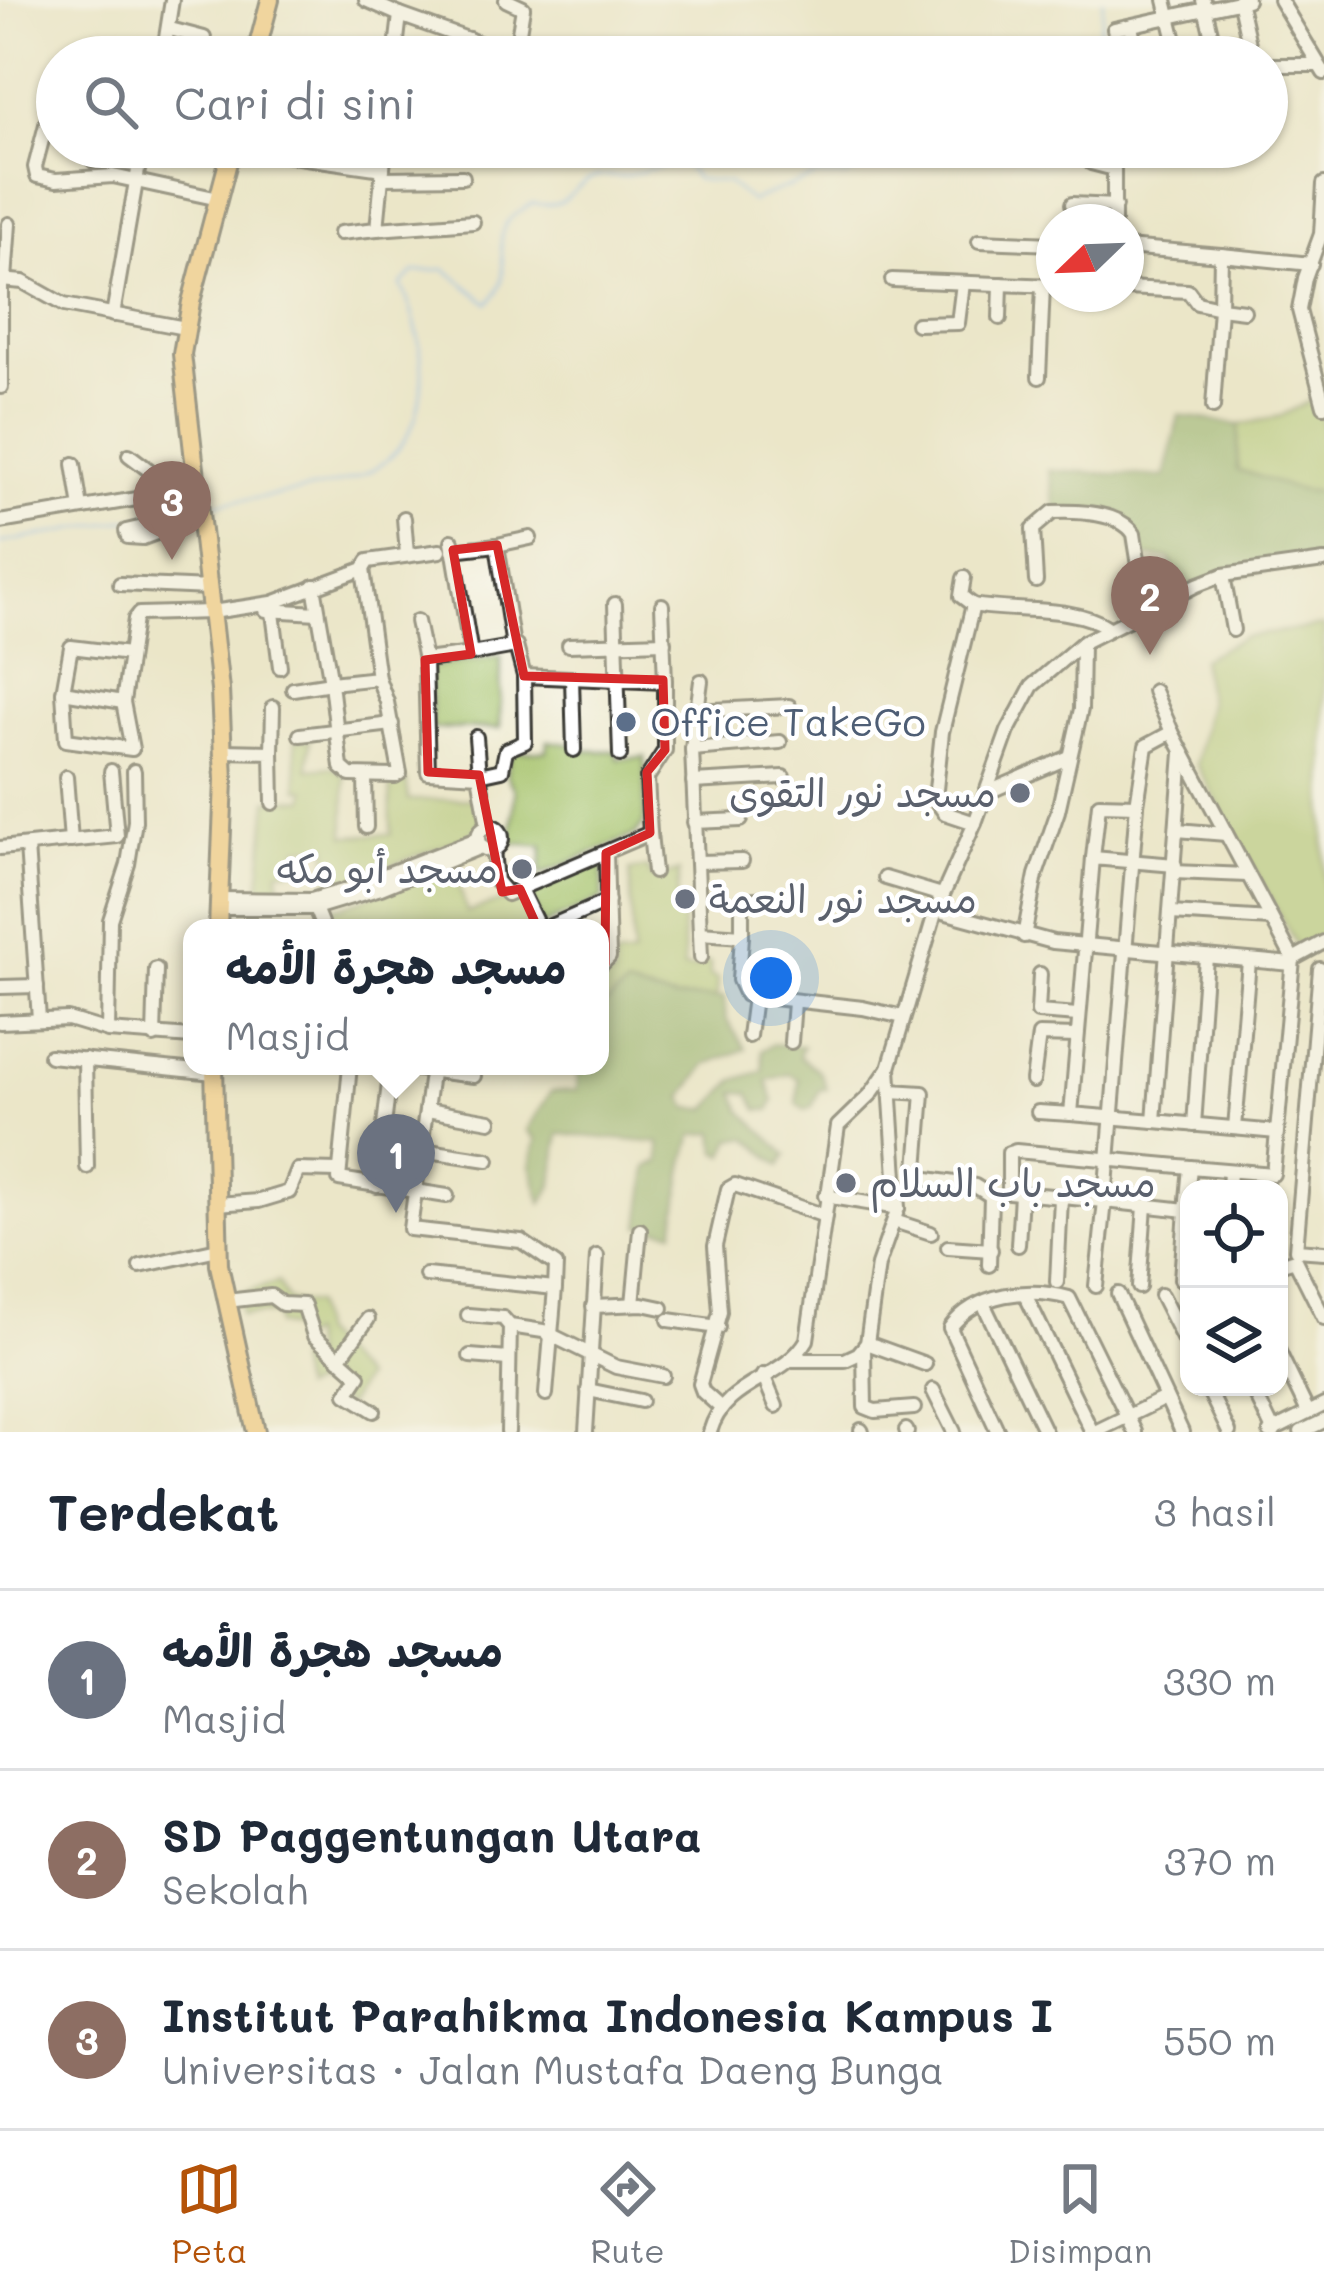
<!DOCTYPE html>
<html lang="id">
<meta charset="utf-8">
<style>
:root{--surface:#fff;--page:#f6f6f7;--text:#1f2937;--muted:#747a83;--line:#e0e1e3;--accent:#b45309}
body{margin:0;font-family:Mali,"Playpen Sans Arabic",sans-serif;background:var(--page);color:var(--text)}
.controls{position:absolute;right:36px;bottom:36px;display:grid;overflow:hidden;border-radius:24px;box-shadow:0 3px 9px #0004}
.controls button{width:108px;height:108px;display:grid;place-items:center;padding:0;border:0;border-bottom:3px solid var(--line);background:var(--surface);color:var(--text);font:60px sans-serif}
.compass{position:absolute;left:1036px;top:204px;width:108px;height:108px;border-radius:50%;background:var(--surface);box-shadow:0 3px 9px #0004;rotate:247deg}
.you{position:absolute;left:771px;top:978px;width:42px;height:42px;margin:-30px;border:9px solid #fff;border-radius:50%;background:#1a73e8;box-shadow:0 0 0 18px #1a73e833}
.badge{display:grid;place-items:center;width:78px;height:78px;border-radius:50%;background:var(--accent);color:#fff;font-size:39px;font-weight:700}
.pin{position:absolute;translate:-50% -99px;filter:drop-shadow(0 3px 6px #0008)}
.pin::after{content:'';position:absolute;top:63px;width:42px;height:36px;background:inherit;clip-path:polygon(0 0,100% 0,50% 100%)}
.popup{position:absolute;left:183px;top:919px;width:426px;height:156px;box-sizing:border-box;display:grid;place-content:center;border-radius:24px;background:var(--surface);filter:drop-shadow(0 3px 9px #0005);font-size:39px;white-space:nowrap;color:var(--muted)}
.popup b{font-size:45px;color:var(--text)}
.popup::after{content:'';position:absolute;left:50%;top:100%;margin-left:-24px;border:24px solid transparent;border-top-color:var(--surface)}
.list{margin:0;padding:0;list-style:none}
h2{display:flex;justify-content:space-between;align-items:center;height:156px;margin:0;padding:0 48px;font-size:51px}
h2 small{font-size:39px;font-weight:400;color:var(--muted)}
.list li{display:grid;grid-template-columns:78px 1fr auto;gap:36px;align-items:center;box-sizing:border-box;height:180px;padding:0 48px;border-top:3px solid var(--line)}
.list b{display:block;font-size:45px;white-space:nowrap}
.list p{margin:0;font-size:39px;white-space:nowrap;color:var(--muted)}
.list em{font-size:39px;font-style:normal;color:var(--muted)}
.icon{flex:none;width:66px;height:66px;fill:none;stroke:currentColor;stroke-width:2;stroke-linecap:round;stroke-linejoin:round}
.map{position:relative;flex:none;width:1324px;height:1432px;overflow:hidden}
.search{position:absolute;background:var(--surface);box-shadow:0 3px 9px #0004;left:36px;right:36px;top:36px;height:132px;display:flex;align-items:center;gap:30px;box-sizing:border-box;padding:0 42px;border-radius:66px;color:var(--muted);font-size:45px}
.sheet{height:696px;background:var(--surface)}
nav{display:flex;justify-content:space-around;align-items:center;box-sizing:border-box;height:168px;border-top:3px solid var(--line);background:var(--surface);font-size:33px;color:var(--muted)}
nav a{display:grid;justify-items:center;gap:6px}
nav .on{color:var(--accent)}
.map>svg:first-child{display:block}
.green{fill:#a4c168;stroke:#606e42;stroke-width:3}
.forest{fill:#83a75c;stroke:#50623c;stroke-width:3}
.lines{fill:none;stroke-linecap:round;stroke-linejoin:round}
.stream{stroke:#7db1ea;stroke-width:3}
.minor-casing{stroke:#3b3a36;stroke-width:18}
.major-casing{stroke:#3b3a36;stroke-width:22}
.minor{stroke:#fff;stroke-width:12}
.major{stroke:#f7c06c;stroke-width:16}
.marked{fill:none;stroke:#d62828;stroke-width:9;stroke-linejoin:round}
.service-dot{fill:#5c6f8a;stroke:#fff;stroke-width:4.5}
.worship-dot{fill:#6b7280;stroke:#fff;stroke-width:4.5}
.labels{text-anchor:middle;stroke-width:9;stroke-linejoin:round;paint-order:stroke}
.service-label{font-size:39px;fill:#4e5e75;stroke:#fff;text-anchor:start}
.worship-label{font-size:39px;fill:#5b616d;stroke:#fff;text-anchor:end}
</style>
<div class="map">
<svg width="1324" height="1432" viewBox="0 0 1324 1432">
<rect width="100%" height="100%" fill="#fff"/>
<filter id="ink" filterUnits="userSpaceOnUse"><feTurbulence type="fractalNoise" baseFrequency=".00833" numOctaves="2"/><feDisplacementMap in="SourceGraphic" scale="24" xChannelSelector="R" yChannelSelector="G"/><feConvolveMatrix kernelMatrix="1 2 1 2 8 2 1 2 1" color-interpolation-filters="sRGB"/></filter>
<filter id="wash" filterUnits="userSpaceOnUse"><feTurbulence type="fractalNoise" baseFrequency=".004" numOctaves="4" result="noise"/><feDisplacementMap in="SourceGraphic" scale="48" xChannelSelector="R" yChannelSelector="G"/><feGaussianBlur stdDeviation="2.7" result="paint"/><feColorMatrix in="noise" values="0 0 0 0 0 0 0 0 0 0 0 0 0 0 0 0 0 1.4 0 .05"/><feComposite in="paint" operator="in"/></filter>
<g filter="url(#wash)">
<rect width="100%" height="100%" fill="#ebe6c8"/>
<g class="green">
<path d="M1317,397L1324,433V491C1291,495 1268,477 1237,470L1239,425L1281,416Z"/>
<path d="M1324,626V936L1300,952L1196,764L1208,703L1201,659L1244,637Z"/>
<path d="M501,656L500,728L432,729L430,667Z"/>
<path d="M295,740H310L308,769L332,767L345,776V836L391,834L390,782L407,781L408,800L480,799L482,825L463,838L328,889V847H298V869L279,871V891L265,894L259,891L268,800L305,799L306,789H298Z"/>
<path d="M548,741L581,746L582,751H616L618,759L645,757L644,823L636,834L540,875L543,846L511,843L515,791L506,775L512,752L547,751Z"/>
<path d="M602,860L603,898L542,926L529,889Z"/>
<path d="M453,866L467,912L522,895L532,928H325L318,911L346,905Z"/>
<path d="M648,868L650,876L679,872L676,912H682L684,969L697,968L699,960L710,963V976L718,979L717,997L673,999L649,992L600,1005V977H614V958L633,956L630,871Z"/>
<path d="M278,1282L287,1300L314,1304L320,1334L363,1379L346,1408L332,1385H312L301,1390L296,1361L312,1357L309,1334L295,1341L292,1329L277,1325L276,1314L242,1315L236,1295Z"/>
</g>
<g class="forest">
<path d="M1179,415L1239,425L1237,470C1269,477 1291,494 1324,491V558L1178,588L1170,559L1135,556L1127,521L1056,511L1049,470L1165,477Z"/>
<path d="M626,987L673,999L724,997L726,1019L746,1049L707,1064L683,1097L689,1108L708,1109L734,1080L763,1071L762,1050L773,1044L803,1046L799,1056L819,1071L827,1089L819,1090L812,1107L805,1110L797,1104L799,1079L789,1074L767,1080L774,1101L770,1110H758L749,1093L735,1092L742,1111L787,1155L780,1166L748,1138L732,1139L725,1155L717,1152L715,1133L694,1135C681,1164 681,1199 674,1231L640,1226L648,1167L660,1162V1143L559,1134L553,1186L542,1204L531,1166L536,1139L527,1130L551,1091L577,1090L578,1066H600V1005L604,1006Z"/>
</g>
<g class="lines">
<g class="stream">
<path d="M1091,57L1102,19L1103,0"/>
<path d="M208,505C249,498 330,491 365,474C438,440 430,346 401,285L414,272L445,269L488,303C519,275 489,245 508,221C514,214 525,209 532,203C570,210 564,194 590,179C603,172 615,179 627,176C646,170 662,165 683,163L696,179L728,183L751,201L817,176L846,177L872,162L937,147"/>
<path d="M0,543L193,508"/>
</g>
</g>
</g>
<g filter="url(#ink)">
<g class="lines">
<g class="minor-casing">
<g id="minor">
<path d="M366,0L400,15L395,57"/>
<path d="M1165,0L1179,57"/>
<path d="M1203,0L1217,57"/>
<path d="M1239,0L1252,57"/>
<path d="M1280,0L1324,73"/>
<path d="M400,15L515,56L523,8L506,0"/>
<path d="M1131,26L1137,57"/>
<path d="M170,29L204,38"/>
<path d="M1114,29L1247,0"/>
<path d="M163,57L172,0"/>
<path d="M465,57L469,39"/>
<path d="M1267,65H1317"/>
<path d="M55,90L35,167L37,176L56,180L113,176L219,199"/>
<path d="M385,147L377,229L473,222"/>
<path d="M1243,150V147"/>
<path d="M263,152L383,169"/>
<path d="M94,161L138,165"/>
<path d="M1091,163L1114,169V222"/>
<path d="M382,178L463,177"/>
<path d="M1324,184L1321,234L1305,278L1299,310L1324,406"/>
<path d="M1072,204L1115,206"/>
<path d="M340,233L377,229"/>
<path d="M979,241L1054,244"/>
<path d="M1126,247L1221,255"/>
<path d="M0,280L23,282L64,305L185,328"/>
<path d="M5,280L9,224"/>
<path d="M892,280L1054,286"/>
<path d="M1126,288L1188,291L1197,303L1220,308L1213,407"/>
<path d="M1244,311L1220,308L1221,255L1311,264"/>
<path d="M113,315L142,147"/>
<path d="M1000,318L1001,284"/>
<path d="M917,324L958,323L963,283"/>
<path d="M1039,377L1043,286"/>
<path d="M1,387V280"/>
<path d="M129,455L149,470L155,485H170"/>
<path d="M74,464L81,508"/>
<path d="M404,518L407,554"/>
<path d="M0,522L196,489"/>
<path d="M160,524L159,532L143,538L128,537L126,531L199,514"/>
<path d="M452,541L471,654L425,660L428,772L479,775L488,826"/>
<path d="M497,545L530,538"/>
<path d="M453,550L497,545L513,646"/>
<path d="M363,569L378,678L387,702L400,773L395,776L350,775L341,767L331,683L378,678"/>
<path d="M1223,575L1233,630"/>
<path d="M964,578L961,596L973,605"/>
<path d="M1036,581L1033,529L1053,512C1077,511 1120,512 1134,534L1146,610"/>
<path d="M120,584L209,588"/>
<path d="M615,604L620,755"/>
<path d="M272,605L280,667"/>
<path d="M662,605L665,682"/>
<path d="M266,610L318,613"/>
<path d="M417,621L425,660"/>
<path d="M569,645L664,642"/>
<path d="M129,654L71,647L63,692L66,740L132,749L123,702L135,619L139,614L212,612L272,603L363,569L368,561L440,551"/>
<path d="M471,654L516,646L524,676L525,742L506,750L502,770L479,775L476,737"/>
<path d="M524,676L665,682V750L647,778L650,833"/>
<path d="M572,678L574,750"/>
<path d="M701,681L692,749L700,933L742,936L739,980L746,995L863,1008L903,1017"/>
<path d="M293,689L331,683L314,586"/>
<path d="M1154,691L1172,732"/>
<path d="M63,692L123,702"/>
<path d="M695,711L789,706"/>
<path d="M300,735L392,724"/>
<path d="M692,749L780,742"/>
<path d="M223,751L272,752L273,803"/>
<path d="M272,752L273,707"/>
<path d="M1182,753L1154,1121L1277,1132L1293,959"/>
<path d="M66,777L71,841"/>
<path d="M365,777L366,827"/>
<path d="M693,782L783,777"/>
<path d="M986,793L1067,758"/>
<path d="M694,822L741,820"/>
<path d="M975,823L945,813L935,799L942,732L973,605C1015,613 1073,604 1109,628"/>
<circle cx="490" cy="838" r="12"/>
<path d="M1177,830L1226,834"/>
<path d="M27,846L39,1019"/>
<path d="M0,848L117,836L111,771"/>
<path d="M493,850L496,881L507,894L650,833L654,872"/>
<path d="M1093,858L1099,804L1137,805"/>
<path d="M697,862L742,861"/>
<path d="M1174,872L1247,875"/>
<path d="M885,878L942,895"/>
<path d="M520,889L539,928"/>
<path d="M219,899L311,900L343,891L477,839"/>
<path d="M219,908H315L381,888L481,847"/>
<path d="M315,908L323,928"/>
<path d="M936,910L1053,942L1292,964"/>
<path d="M1171,913L1271,919"/>
<path d="M546,928L608,901"/>
<path d="M700,933L701,957"/>
<path d="M742,936V900L771,898"/>
<path d="M1024,936L1036,875L1058,811L1081,709L1082,643"/>
<path d="M600,966L609,957L606,853"/>
<path d="M1320,969L1296,1250L1324,1252"/>
<path d="M1040,974L1038,1012L1078,1015"/>
<path d="M0,987L37,986"/>
<path d="M0,1022L68,1019L108,1031L192,1037"/>
<path d="M108,1031L110,920L128,864L135,821L134,771"/>
<path d="M154,1036L156,969"/>
<path d="M749,1036L754,997"/>
<path d="M791,1042L794,1002"/>
<path d="M50,1056L214,1073"/>
<path d="M85,1059L87,1167"/>
<path d="M350,1066L339,1179L447,1196"/>
<path d="M394,1066L474,1076"/>
<path d="M432,1066L410,1229L521,1241L556,1265L555,1288"/>
<path d="M1033,1081L1039,1035L1077,1036"/>
<path d="M891,1091L923,1093L917,1169L921,1178L975,1186L991,1196L989,1265"/>
<path d="M427,1110L490,1121"/>
<path d="M1038,1112L1071,1114"/>
<path d="M1154,1121L1071,1114L1093,858L1175,865"/>
<path d="M1194,1125L1206,957"/>
<path d="M1235,1128L1249,961"/>
<path d="M422,1150L488,1160"/>
<path d="M1190,1167L1273,1174L1277,1132"/>
<path d="M377,1186L391,1066"/>
<path d="M1229,1189L1230,1171"/>
<path d="M825,1196L898,1208"/>
<path d="M216,1204L259,1201L289,1192L298,1170L337,1171"/>
<path d="M894,1221L931,1233"/>
<path d="M1018,1245L1021,1194"/>
<path d="M948,1247L991,1250"/>
<path d="M1279,1265L1295,1260L1324,1318"/>
<path d="M140,1266L218,1249"/>
<path d="M426,1275L555,1288L546,1394"/>
<path d="M1181,1279L1186,1210"/>
<path d="M1057,1282L1061,1198"/>
<path d="M1096,1286L1105,1201L1009,1192V1153L1016,1151L1190,1167L1186,1210L1105,1201L1108,1161L1137,805L1146,746L1172,732L1293,959L1324,942"/>
<path d="M1139,1287L1145,1206"/>
<path d="M1025,1294L1092,1432"/>
<path d="M1118,1294L1182,1432"/>
<path d="M1161,1295L1189,1350"/>
<path d="M226,1301L271,1296L282,1304L304,1305L314,1336L359,1376L347,1394L374,1411"/>
<path d="M983,1303L1045,1432"/>
<path d="M633,1304L640,1230"/>
<path d="M593,1306L643,1304L662,1308"/>
<path d="M468,1315L503,1318L510,1326L543,1331L616,1367L663,1376"/>
<path d="M669,1320L718,1327"/>
<path d="M867,1343L925,1364"/>
<path d="M864,1349L865,1407L875,1411L914,1408"/>
<path d="M1279,1352L1306,1408"/>
<path d="M470,1356L508,1359"/>
<path d="M339,1359L368,1319"/>
<path d="M790,1360H845L858,1354L867,1343L878,1265L898,1208L889,1068"/>
<path d="M763,1375L776,1406"/>
<path d="M1207,1387L1229,1432"/>
<path d="M1252,1387L1274,1432"/>
<path d="M588,1390L641,1401"/>
<path d="M933,1390L954,1432"/>
<path d="M721,1408L703,1392L700,1384L720,1312L715,1246L728,1189L735,1185L825,1216"/>
<path d="M861,1430L862,1432"/>
<path d="M906,1430L907,1432"/>
<path d="M508,1432L510,1326"/>
<path d="M586,1432L597,1256"/>
<path d="M710,1432C724,1381 783,1381 807,1340L838,1126L870,1095L889,1068L936,910L975,823L1008,731L1032,686L1082,643L1197,585L1223,575L1324,561"/>
<path d="M998,1432L950,1328C976,1292 1030,1287 1069,1298L1135,1432"/>
<path d="M1095,1432L1165,1398"/>
<path d="M1270,1432L1324,1405"/>
<path d="M1301,1432L1324,1421"/>
</g>
</g>
<g class="major-casing">
<g id="major">
<path d="M255,57L270,0"/>
<path d="M218,928L224,780L220,690L182,354L191,302L232,147"/>
<path d="M214,1066L219,1265L256,1432"/>
</g>
</g>
<use href="#minor" class="minor"/>
<use href="#major" class="major"/>
</g>
</g>
<path d="M0 0H1324V1432H0ZM497,545L524,676L663,680L665,750L647,772L650,833L606,853L605,964L555,966L520,889L502,892L479,775L428,772L425,660L471,654L453,550Z" fill="#ebe6c8" fill-opacity=".55" fill-rule="evenodd"/>
<path class="marked" d="M497,545L524,676L663,680L665,750L647,772L650,833L606,853L605,964L555,966L520,889L502,892L479,775L428,772L425,660L471,654L453,550Z"/>
<circle class="service-dot" cx="626" cy="722" r="12"/>
<g class="worship-dot">
<circle cx="1020" cy="793" r="12"/>
<circle cx="522" cy="869" r="12"/>
<circle cx="685" cy="899" r="12"/>
<circle cx="846" cy="1183" r="12"/>
</g>
<g class="labels">
<g class="service-label">
<text x="650" y="736">Office TakeGo</text>
</g>
<g class="worship-label">
<text x="996" y="807">مسجد نور التقوى</text>
<text x="498" y="883">مسجد أبو مكه</text>
<text x="709" y="913" text-anchor="start">مسجد نور النعمة</text>
<text x="870" y="1197" text-anchor="start">مسجد باب السلام</text>
</g>
</g>
</svg>
<div class="controls">
<button><svg class="icon" aria-label="locate" viewBox="0 0 24 24"><circle cx="12" cy="12" r="6"/><path d="M12 2v4M12 18v4M2 12h4M18 12h4"/></svg></button>
<button><svg class="icon" aria-label="layers" viewBox="0 0 24 24"><path d="M12 4l9 5-9 5-9-5zM3 14l9 5 9-5"/></svg></button>
</div>
<svg class="compass" viewBox="-18 -18 36 36"><path d="M0-13l5 13h-10z" fill="#e53935"/><path d="M0 13l5-13h-10z" fill="#747a83"/></svg>
<div class="you"></div>
<div class="pin badge" style="left:396px;top:1213px;background:#6b7280">1</div>
<div class="popup"><b>مسجد هجرة الأمه</b>Masjid</div>
<div class="pin badge" style="left:1150px;top:655px;background:#8d6e63">2</div>
<div class="pin badge" style="left:172px;top:560px;background:#8d6e63">3</div>
<div class="search"><svg class="icon" aria-label="search" viewBox="0 0 24 24"><circle cx="10" cy="10" r="6"/><path d="M15 15l6 6"/></svg>Cari di sini</div>
</div>
<section class="sheet">
<h2>Terdekat<small>3 hasil</small></h2>
<ul class="list">
<li><span class="badge" style="background:#6b7280">1</span><div><b>مسجد هجرة الأمه</b><p>Masjid</p></div><em>330 m</em></li>
<li><span class="badge" style="background:#8d6e63">2</span><div><b>SD Paggentungan Utara</b><p>Sekolah</p></div><em>370 m</em></li>
<li><span class="badge" style="background:#8d6e63">3</span><div><b>Institut Parahikma Indonesia Kampus I</b><p>Universitas · Jalan Mustafa Daeng Bunga</p></div><em>550 m</em></li>
</ul>
</section>
<nav>
<a class="on"><svg class="icon" aria-label="map" viewBox="0 0 24 24"><path d="M3 6l6-2 6 2 6-2v14l-6 2-6-2-6 2zM9 4v14M15 6v14"/></svg>Peta</a>
<a><svg class="icon" aria-label="directions" viewBox="0 0 24 24"><path d="M12 3l9 9-9 9-9-9zM9 14v-3h6M13 9l2 2-2 2"/></svg>Rute</a>
<a><svg class="icon" aria-label="saved" viewBox="0 0 24 24"><path d="M7 4h10v16l-5-4-5 4z"/></svg>Disimpan</a>
</nav>
